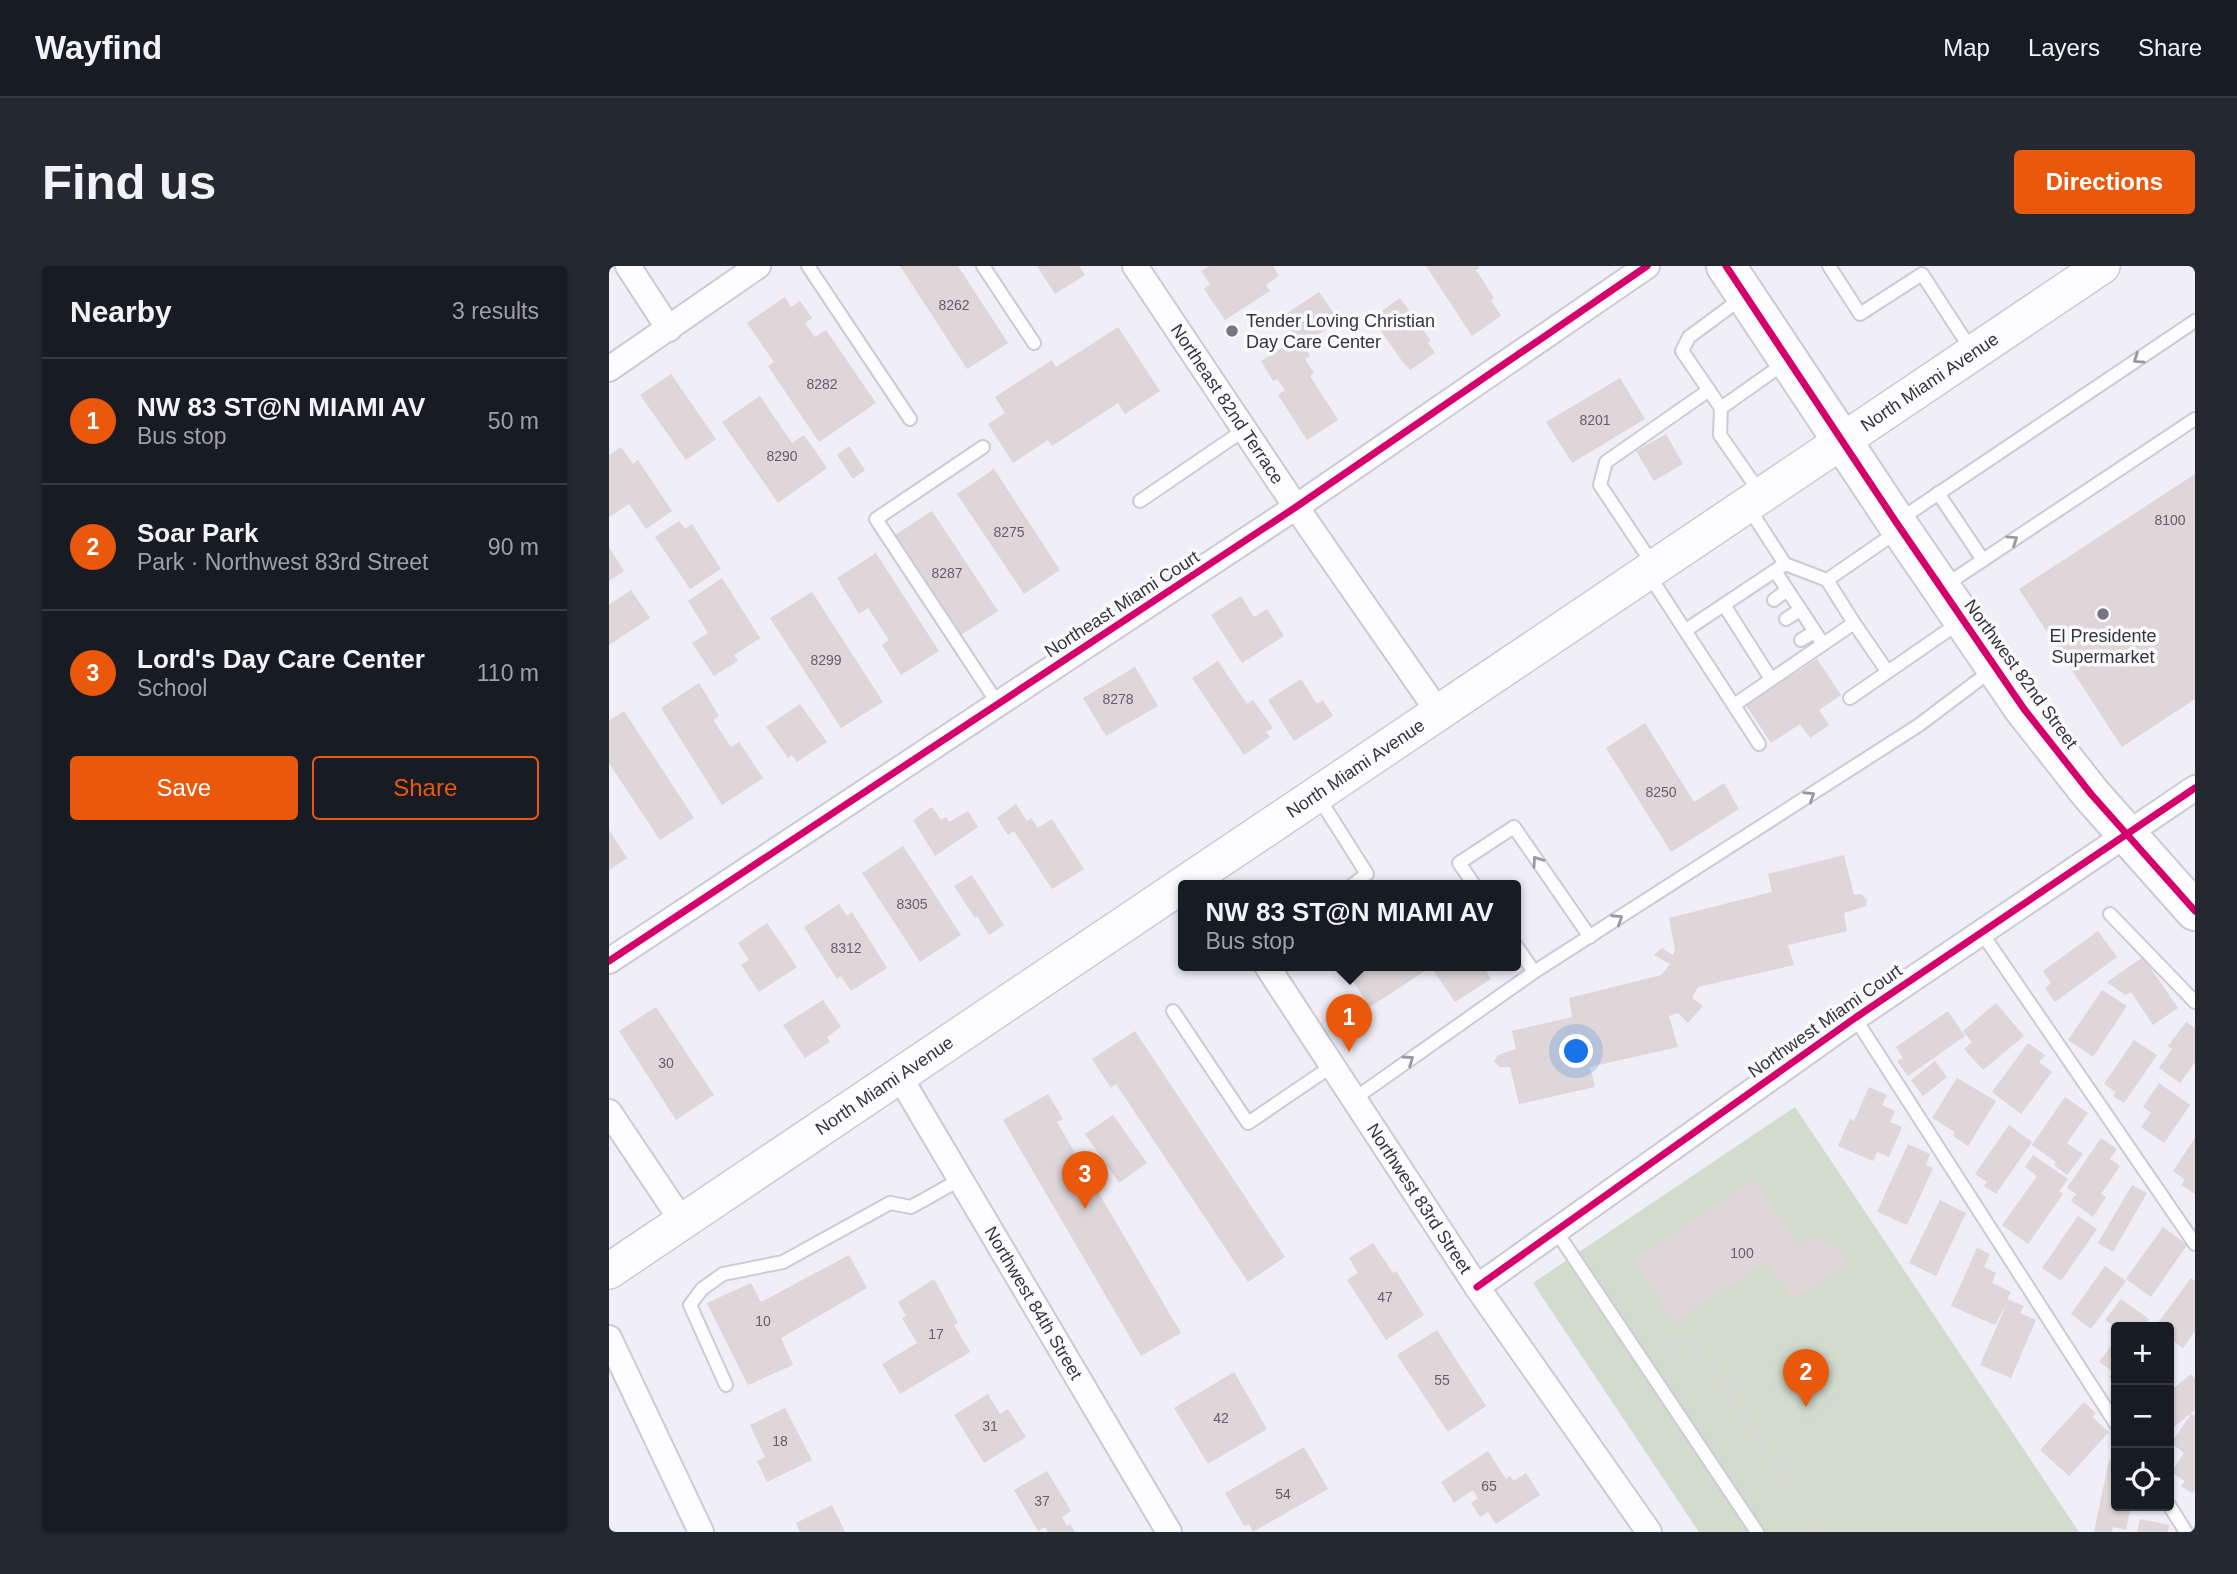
<!DOCTYPE html>
<meta charset="utf-8">
<style>
:root{--surface:#171b24;--page:#242831;--text:#f1f3f6;--muted:#9ea1a6;--line:#363941;--accent:#ea580c}
body{margin:0;font-family:Helvetica,sans-serif;background:var(--page);color:var(--text)}
.controls{position:absolute;right:21px;bottom:21px;display:grid;overflow:hidden;border-radius:7px;box-shadow:0 2px 5px #0004}
.controls button{width:63px;height:63px;display:grid;place-items:center;padding:0;border:0;border-bottom:2px solid var(--line);background:var(--surface);color:var(--text);font:35px sans-serif}
.you{position:absolute;left:968px;top:786px;width:24px;height:24px;margin:-18px;border:5px solid #fff;border-radius:50%;background:#1a73e8;box-shadow:0 0 0 10px #1a73e833}
.badge{display:grid;place-items:center;width:46px;height:46px;border-radius:50%;background:var(--accent);color:#fff;font-size:23px;font-weight:700}
.pin{position:absolute;translate:-50% -58px;filter:drop-shadow(0 2px 4px #0008)}
.pin::after{content:'';position:absolute;top:37px;width:24px;height:21px;background:inherit;clip-path:polygon(0 0,100% 0,50% 100%)}
.popup{position:absolute;left:569px;top:614px;width:343px;height:91px;box-sizing:border-box;display:grid;place-content:center;border-radius:7px;background:var(--surface);filter:drop-shadow(0 2px 5px #0005);font-size:23px;white-space:nowrap;color:var(--muted)}
.popup b{font-size:26px;color:var(--text)}
.popup::after{content:'';position:absolute;left:50%;top:100%;margin-left:-14px;border:14px solid transparent;border-top-color:var(--surface)}
.list{margin:0;padding:0;list-style:none}
h2{display:flex;justify-content:space-between;align-items:center;height:91px;margin:0;padding:0 28px;font-size:30px}
h2 small{font-size:23px;font-weight:400;color:var(--muted)}
.list li{display:grid;grid-template-columns:46px 1fr auto;gap:21px;align-items:center;box-sizing:border-box;height:126px;padding:0 28px;border-top:2px solid var(--line)}
.list b{display:block;font-size:26px;white-space:nowrap}
.list p{margin:0;font-size:23px;white-space:nowrap;color:var(--muted)}
.list em{font-size:23px;font-style:normal;color:var(--muted)}
.actions{display:flex;gap:14px;padding:21px 28px}
.actions a{flex:1;padding:16px 0;border:2px solid var(--accent);border-radius:7px;text-align:center;font-size:24px;color:var(--accent)}
.actions .main{background:var(--accent);color:#fff}
.icon{flex:none;width:38px;height:38px;fill:none;stroke:currentColor;stroke-width:2;stroke-linecap:round;stroke-linejoin:round}
.map{position:relative;flex:none;width:1586px;height:1266px;overflow:hidden;border-radius:7px}
header{display:flex;align-items:center;gap:42px;box-sizing:border-box;height:98px;padding:0 35px;background:var(--surface);border-bottom:2px solid var(--line)}
header strong{font-size:33px}
nav{display:flex;gap:38px;margin-inline-start:auto;font-size:24px}
.intro{display:flex;align-items:center;justify-content:space-between;box-sizing:border-box;height:168px;padding:0 42px}
h1{margin:0;font-size:49px}
.button{padding:18px 32px;border-radius:7px;background:var(--accent);color:#fff;font-size:24px;font-weight:700}
main{display:flex;gap:42px;padding:0 42px}
aside{flex:1;background:var(--surface);border-radius:7px;box-shadow:0 2px 5px #0004}
.map>svg:first-child{display:block}
.green{fill:#d3dbcd}
.building{fill:#ded6d8}
.lines{fill:none;stroke-linecap:round;stroke-linejoin:round}
.lane-casing{stroke:#cccad5;stroke-width:16}
.street-casing{stroke:#cccad5;stroke-width:28}
.secondary-casing{stroke:#cccad5;stroke-width:38}
.primary-casing{stroke:#cccad5;stroke-width:42}
.path{stroke:#d7d7da;stroke-width:4.5;stroke-dasharray:5 5;stroke-linecap:butt}
.lane{stroke:#fdfcfe;stroke-width:12}
.street{stroke:#fdfcfe;stroke-width:24}
.secondary{stroke:#fdfcfe;stroke-width:35}
.primary{stroke:#fdfcfe;stroke-width:38}
.cycleway-casing{stroke:#fafafa;stroke-width:11}
.cycleway{stroke:#d6006c;stroke-width:7}
.oneway{stroke:#9a98a0}
.poi-dot{fill:#777581;stroke:#fafafa;stroke-width:2.5}
.labels{text-anchor:middle;stroke-width:7;stroke-linejoin:round;paint-order:stroke}
.number-label{font-size:14px;fill:#635f6a}
.poi-label{font-size:18px;fill:#363442;stroke:#fafafa;text-anchor:start}
.street-label{font-size:18px;fill:#363442;stroke:#fafafa}
</style>
<header>
<strong>Wayfind</strong>
<nav><a>Map</a><a>Layers</a><a>Share</a></nav>
</header>
<div class="intro"><h1>Find us</h1><a class="button">Directions</a></div>
<main>
<aside>
<h2>Nearby<small>3 results</small></h2>
<ul class="list">
<li><span class="badge">1</span><div><b>NW 83 ST@N MIAMI AV</b><p>Bus stop</p></div><em>50 m</em></li>
<li><span class="badge">2</span><div><b>Soar Park</b><p>Park · Northwest 83rd Street</p></div><em>90 m</em></li>
<li><span class="badge">3</span><div><b>Lord's Day Care Center</b><p>School</p></div><em>110 m</em></li>
</ul>
<div class="actions"><a class="main">Save</a><a>Share</a></div>
</aside>
<div class="map">
<svg width="1586" height="1266" viewBox="0 0 1586 1266">
<rect width="100%" height="100%" fill="#f0eef6"/>
<path class="green" d="M1186,841L1470,1266H1090L924,1017Z"/>
<g class="building">
<path d="M291,0H349L399,77L358,103Z"/>
<path d="M428,0H470L476,9L446,28Z"/>
<path d="M600,0H664L670,10L657,19L661,25L616,54L595,23L601,18L592,5Z"/>
<path d="M817,0H869L870,2L867,4L885,32L882,34L892,50L863,70Z"/>
<path d="M710,26L730,55L694,78L701,90L696,93L705,107L701,110L729,154L698,174L669,129L676,124L668,113L664,115L652,95L687,73L672,51Z"/>
<path d="M176,31L182,41L191,35L203,52L196,57L206,71L217,64L267,137L210,176L159,100L165,96L138,57Z"/>
<path d="M791,32L822,75L819,77L826,87L801,104L793,95L763,52Z"/>
<path d="M509,61L551,125L516,148L509,137L443,180L439,174L404,197L379,158L396,147L386,131L443,94L447,101Z"/>
<path d="M62,108L107,173L77,194L31,129Z"/>
<path d="M1011,112L1036,153L963,197L937,156Z"/>
<path d="M151,130L183,177L195,169L218,202L169,237L113,156Z"/>
<path d="M1057,168L1074,198L1045,215L1027,185Z"/>
<path d="M240,180L256,204L244,213L228,189Z"/>
<path d="M12,181L24,198L29,194L63,245L37,263L20,238L0,251V189Z"/>
<path d="M385,203L451,304L415,328L348,228Z"/>
<path d="M1586,208V433L1513,481L1410,323Z"/>
<path d="M323,245L389,345L352,369L286,269Z"/>
<path d="M70,255L76,263L83,258L112,303L81,323L46,271Z"/>
<path d="M0,281L15,305L0,315Z"/>
<path d="M267,287L330,385L292,409L273,379L280,374L259,342L250,348L228,312Z"/>
<path d="M113,312L151,372L125,389L129,395L105,410L83,377L99,367L79,335Z"/>
<path d="M22,324L41,352L0,379V339Z"/>
<path d="M203,326L274,436L232,462L161,352Z"/>
<path d="M632,330L645,351L658,343L675,370L633,397L602,349Z"/>
<path d="M1208,393L1232,429L1210,444L1220,459L1201,472L1191,458L1162,477L1137,439Z"/>
<path d="M609,395L638,438L644,434L664,462L657,466L661,471L635,489L583,412Z"/>
<path d="M526,401L549,440L497,470L474,432Z"/>
<path d="M692,413L708,438L714,434L724,450L685,475L659,434Z"/>
<path d="M90,417L110,450L104,454L122,481L130,476L154,512L113,539L52,442Z"/>
<path d="M191,438L218,476L188,496L183,489L179,492L157,461Z"/>
<path d="M15,445L85,552L51,574L0,497V455Z"/>
<path d="M1036,457L1085,536L1115,517L1130,543L1062,586L997,482Z"/>
<path d="M407,538L418,555L422,552L429,562L443,553L475,603L443,623L405,565L399,569L388,552Z"/>
<path d="M323,541L332,554L337,551L340,556L359,545L369,561L326,590L304,554Z"/>
<path d="M0,564L18,592L0,604Z"/>
<path d="M294,580L352,669L311,696L253,607Z"/>
<path d="M1235,589L1245,629L1252,628L1258,634L1257,640L1235,647L1238,665L1179,679L1185,699L1089,721L1083,732L1094,740L1079,757L1069,747L1060,750L1069,781L981,801L986,821L910,838L901,801H890L885,795L889,789L907,783L903,765L963,751L960,732L1052,709L1061,698L1045,689L1053,682L1064,689L1066,684L1060,652L1163,626L1159,608Z"/>
<path d="M363,609L395,659L380,669L368,650L366,652L345,620Z"/>
<path d="M230,638L238,650L243,646L278,702L242,725L232,710L228,713L195,661Z"/>
<path d="M158,657L188,701L150,726L132,699L140,694L129,677Z"/>
<path d="M1489,665L1508,691L1446,736L1436,722L1442,717L1434,705Z"/>
<path d="M1534,691L1569,742L1544,759L1522,726L1516,729L1498,716Z"/>
<path d="M734,700H874L882,713L846,736L822,701L761,741Z"/>
<path d="M1493,724L1518,740L1484,791L1459,774Z"/>
<path d="M214,734L232,761L218,771L221,776L196,792L174,759Z"/>
<path d="M1387,737L1415,770L1374,804L1355,783L1363,776L1354,765Z"/>
<path d="M47,741L105,829L67,854L10,765Z"/>
<path d="M1339,745L1356,770L1299,810L1288,795L1294,792L1287,781Z"/>
<path d="M1577,756L1586,762V796L1571,817L1550,802L1563,783L1559,780Z"/>
<path d="M526,765L676,991L639,1016L507,818L502,822L483,793Z"/>
<path d="M1525,774L1548,789L1515,837L1504,830L1507,826L1495,818Z"/>
<path d="M1419,777L1436,789L1430,796L1443,806L1412,848L1383,826Z"/>
<path d="M1326,795L1338,811L1314,830L1302,814Z"/>
<path d="M1348,812L1387,835L1359,880L1344,870L1346,866L1323,852Z"/>
<path d="M1550,817L1581,839L1555,877L1532,861L1542,847L1534,841Z"/>
<path d="M1260,821L1278,829L1273,839L1286,845L1281,856L1293,861L1280,891L1268,886L1264,895L1229,880L1241,853L1245,855Z"/>
<path d="M439,828L454,853L448,856L572,1067L532,1090L394,854Z"/>
<path d="M1456,831L1479,847L1458,877L1474,888L1458,909L1445,899L1447,896L1423,879Z"/>
<path d="M504,849L538,897L510,917L476,868Z"/>
<path d="M1400,859L1423,876L1387,928L1375,920L1378,916L1366,908Z"/>
<path d="M1492,872L1508,883L1501,893L1511,900L1492,928L1497,931L1484,951L1462,935L1467,928L1458,922Z"/>
<path d="M1586,872V928L1572,919L1576,914L1564,905Z"/>
<path d="M1299,878L1321,888L1317,899L1324,902L1298,959L1268,946Z"/>
<path d="M1424,889L1459,913L1450,925L1454,928L1419,978L1393,959L1428,910L1416,901Z"/>
<path d="M1145,913L1189,979L1204,971L1226,979L1239,998L1186,1033L1157,996L1065,1056L1024,994Z"/>
<path d="M1523,919L1538,927L1504,986L1489,977Z"/>
<path d="M1331,934L1357,947L1327,1010L1300,997Z"/>
<path d="M1469,950L1488,963L1452,1015L1433,1002Z"/>
<path d="M1554,961L1578,979L1542,1031L1517,1013Z"/>
<path d="M764,977L784,1007L787,1005L815,1049L777,1074L738,1014L749,1007L740,992Z"/>
<path d="M1368,982L1381,988L1375,1001L1387,1007L1383,1017L1402,1026L1398,1033L1415,1040L1411,1047L1427,1054L1402,1112L1371,1099L1398,1037L1386,1059L1342,1040Z"/>
<path d="M240,989L258,1022L172,1072L184,1099L139,1119L98,1037L142,1017L152,1036Z"/>
<path d="M1496,1000L1517,1015L1482,1063L1462,1048Z"/>
<path d="M1582,1012L1586,1015V1065L1574,1082L1560,1072V1061H1546Z"/>
<path d="M325,1013L349,1057L345,1059L361,1086L291,1128L273,1098L308,1077L293,1052L297,1050L289,1036Z"/>
<path d="M1512,1033L1540,1053L1536,1058L1540,1061H1506L1496,1054Z"/>
<path d="M828,1064L877,1140L839,1166L788,1089Z"/>
<path d="M1507,1073V1116L1500,1111L1504,1106L1490,1096Z"/>
<path d="M625,1106L658,1163L599,1198L565,1142Z"/>
<path d="M1582,1108L1586,1113V1144L1560,1165V1126Z"/>
<path d="M379,1128L391,1148L399,1143L417,1171L375,1197L345,1149Z"/>
<path d="M1475,1136L1487,1147L1483,1151L1500,1166L1460,1210L1431,1184Z"/>
<path d="M176,1142L203,1194L158,1216L148,1195L156,1191L141,1159Z"/>
<path d="M1582,1148L1586,1150V1224L1583,1227L1572,1220L1576,1215L1562,1206L1575,1187L1562,1177Z"/>
<path d="M695,1181L719,1223L644,1266L640,1258L635,1260L616,1227Z"/>
<path d="M879,1185L897,1213L901,1210L905,1215L917,1207L931,1229L887,1258L879,1246L871,1251L862,1237L869,1232L864,1224L845,1237L832,1216Z"/>
<path d="M1500,1194L1507,1195V1240H1522L1517,1264L1504,1261L1503,1266H1485Z"/>
<path d="M438,1205L462,1245L453,1251L458,1260L461,1258L466,1266H439L436,1261L429,1265L405,1224Z"/>
<path d="M223,1239L236,1266H191L187,1257Z"/>
<path d="M1531,1253L1560,1259L1559,1266H1528Z"/>
</g>
<g class="lines">
<g class="lane-casing">
<g id="lane">
<path d="M199,0L301,153"/>
<path d="M374,0L425,77"/>
<path d="M1220,0L1251,48L1313,8L1363,85"/>
<path d="M1112,142L1073,85L1080,71L1133,32"/>
<path d="M374,181L267,253L389,438"/>
<path d="M1329,227L1374,294L1586,153"/>
<path d="M1152,228L1111,169L1112,142L1177,96"/>
<path d="M531,235L635,164"/>
<path d="M1139,241L1176,298L1218,314L1289,265"/>
<path d="M1290,254L1586,55"/>
<path d="M1045,300L991,219L997,196L1100,124"/>
<path d="M1166,305L1214,378"/>
<path d="M1040,309L1150,478"/>
<path d="M1218,314L1245,357"/>
<path d="M1335,320L1374,294"/>
<path d="M1165,334L1178,324"/>
<path d="M1115,339L1162,413"/>
<path d="M1177,353L1191,344"/>
<path d="M1077,364L1176,298"/>
<path d="M1192,374L1205,366"/>
<path d="M1241,432L1351,356"/>
<path d="M1125,439L1245,357L1278,405"/>
<path d="M708,529L758,608L742,620"/>
<path d="M866,620L850,597L905,561L981,671"/>
<path d="M1501,648L1586,736"/>
<path d="M1372,666L1586,978"/>
<path d="M906,678L925,706"/>
<path d="M564,745L639,857L723,800"/>
<path d="M1246,752L1507,1158"/>
<path d="M745,833L925,706L1310,459L1383,404"/>
<path d="M947,965L1148,1266"/>
<path d="M117,1119L81,1039L93,1023L114,1008L174,996L281,937L302,941L352,913"/>
<path d="M1560,1239L1577,1266"/>
</g>
</g>
<g class="street-casing">
<g id="street">
<path d="M19,0L60,63"/>
<path id="s1" d="M526,0L687,241L830,447"/>
<path d="M0,103L149,0"/>
<path d="M0,695L687,241L1038,0"/>
<path id="s2" d="M658,700L868,1021L1040,1266"/>
<path id="s3" d="M289,808L560,1266"/>
<path d="M0,846L73,955"/>
<path d="M868,1021L1246,752L1586,522"/>
<path d="M0,1072L92,1266"/>
</g>
</g>
<g class="secondary-casing">
<g id="secondary">
<path id="s4" d="M0,1005L1493,0"/>
</g>
</g>
<g class="primary-casing">
<path id="primary" d="M1117,0L1287,256L1415,443L1482,528L1586,645"/>
</g>
<g class="path">
<path d="M1050,1080L1063,1072L1082,1075L1211,1266"/>
<path d="M1286,1266L1290,1264L1292,1266"/>
<path d="M1380,1266L1390,1259"/>
</g>
<use href="#lane" class="lane"/>
<use href="#street" class="street"/>
<use href="#secondary" class="secondary"/>
<use href="#primary" class="primary"/>
<g class="cycleway-casing">
<g id="cycleway">
<path d="M1117,0L1287,256L1415,443L1482,528L1586,645"/>
<path d="M0,695L687,241L1038,0"/>
<path d="M868,1021L1246,752L1586,522"/>
</g>
</g>
<use href="#cycleway" class="cycleway"/>
</g>
<defs><path id="oneway-chevron" d="M-2-3.5L2.5 0L-2 3.5" fill="none" stroke-width="1.6" stroke-linecap="round" stroke-linejoin="round" transform="scale(1.75)"/></defs>
<g class="oneway">
<use href="#oneway-chevron" transform="translate(1529 93) rotate(146)"/>
<use href="#oneway-chevron" transform="translate(1404 274) rotate(-34)"/>
<use href="#oneway-chevron" transform="translate(1201 530) rotate(-33)"/>
<use href="#oneway-chevron" transform="translate(928 595) rotate(-125)"/>
<use href="#oneway-chevron" transform="translate(1009 653) rotate(-33)"/>
<use href="#oneway-chevron" transform="translate(800 794) rotate(-35)"/>
</g>
<g class="poi-dot">
<circle cx="623" cy="65" r="7"/>
<circle cx="1494" cy="348" r="7"/>
</g>
<g class="labels">
<g class="number-label">
<text x="345" y="44">8262</text>
<text x="213" y="123">8282</text>
<text x="986" y="159">8201</text>
<text x="173" y="195">8290</text>
<text x="1561" y="259">8100</text>
<text x="400" y="271">8275</text>
<text x="338" y="312">8287</text>
<text x="217" y="399">8299</text>
<text x="509" y="438">8278</text>
<text x="1052" y="531">8250</text>
<text x="303" y="643">8305</text>
<text x="237" y="687">8312</text>
<text x="57" y="802">30</text>
<text x="1133" y="992">100</text>
<text x="776" y="1036">47</text>
<text x="154" y="1060">10</text>
<text x="327" y="1073">17</text>
<text x="833" y="1119">55</text>
<text x="612" y="1157">42</text>
<text x="381" y="1165">31</text>
<text x="171" y="1180">18</text>
<text x="880" y="1225">65</text>
<text x="674" y="1233">54</text>
<text x="433" y="1240">37</text>
</g>
<g class="poi-label">
<text x="637" y="61">Tender Loving Christian<tspan x="637" dy="21">Day Care Center</tspan></text>
<text x="1494" y="376" text-anchor="middle">El Presidente<tspan x="1494" dy="21">Supermarket</tspan></text>
</g>
<g class="street-label">
<text dy="6" stroke="none"><textPath href="#s4" startOffset="1592">North Miami Avenue</textPath></text>
<text dy="6" stroke="none"><textPath href="#s1" startOffset="166">Northeast 82nd Terrace</textPath></text>
<text transform="translate(513 338) rotate(-33)" y="6">Northeast Miami Court</text>
<text transform="translate(1412 408) rotate(54)" y="6">Northwest 82nd Street</text>
<text dy="6" stroke="none"><textPath href="#s4" startOffset="900">North Miami Avenue</textPath></text>
<text transform="translate(1216 755) rotate(-35)" y="6">Northwest Miami Court</text>
<text dy="6" stroke="none"><textPath href="#s4" startOffset="332">North Miami Avenue</textPath></text>
<text dy="6" stroke="none"><textPath href="#s2" startOffset="278">Northwest 83rd Street</textPath></text>
<text dy="6" stroke="none"><textPath href="#s3" startOffset="266">Northwest 84th Street</textPath></text>
</g>
</g>
</svg>
<div class="controls">
<button>+</button>
<button>−</button>
<button><svg class="icon" aria-label="locate" viewBox="0 0 24 24"><circle cx="12" cy="12" r="6"/><path d="M12 2v4M12 18v4M2 12h4M18 12h4"/></svg></button>
</div>
<div class="you"></div>
<div class="pin badge" style="left:740px;top:786px">1</div>
<div class="popup"><b>NW 83 ST@N MIAMI AV</b>Bus stop</div>
<div class="pin badge" style="left:1197px;top:1141px">2</div>
<div class="pin badge" style="left:476px;top:943px">3</div>
</div>
</main>
